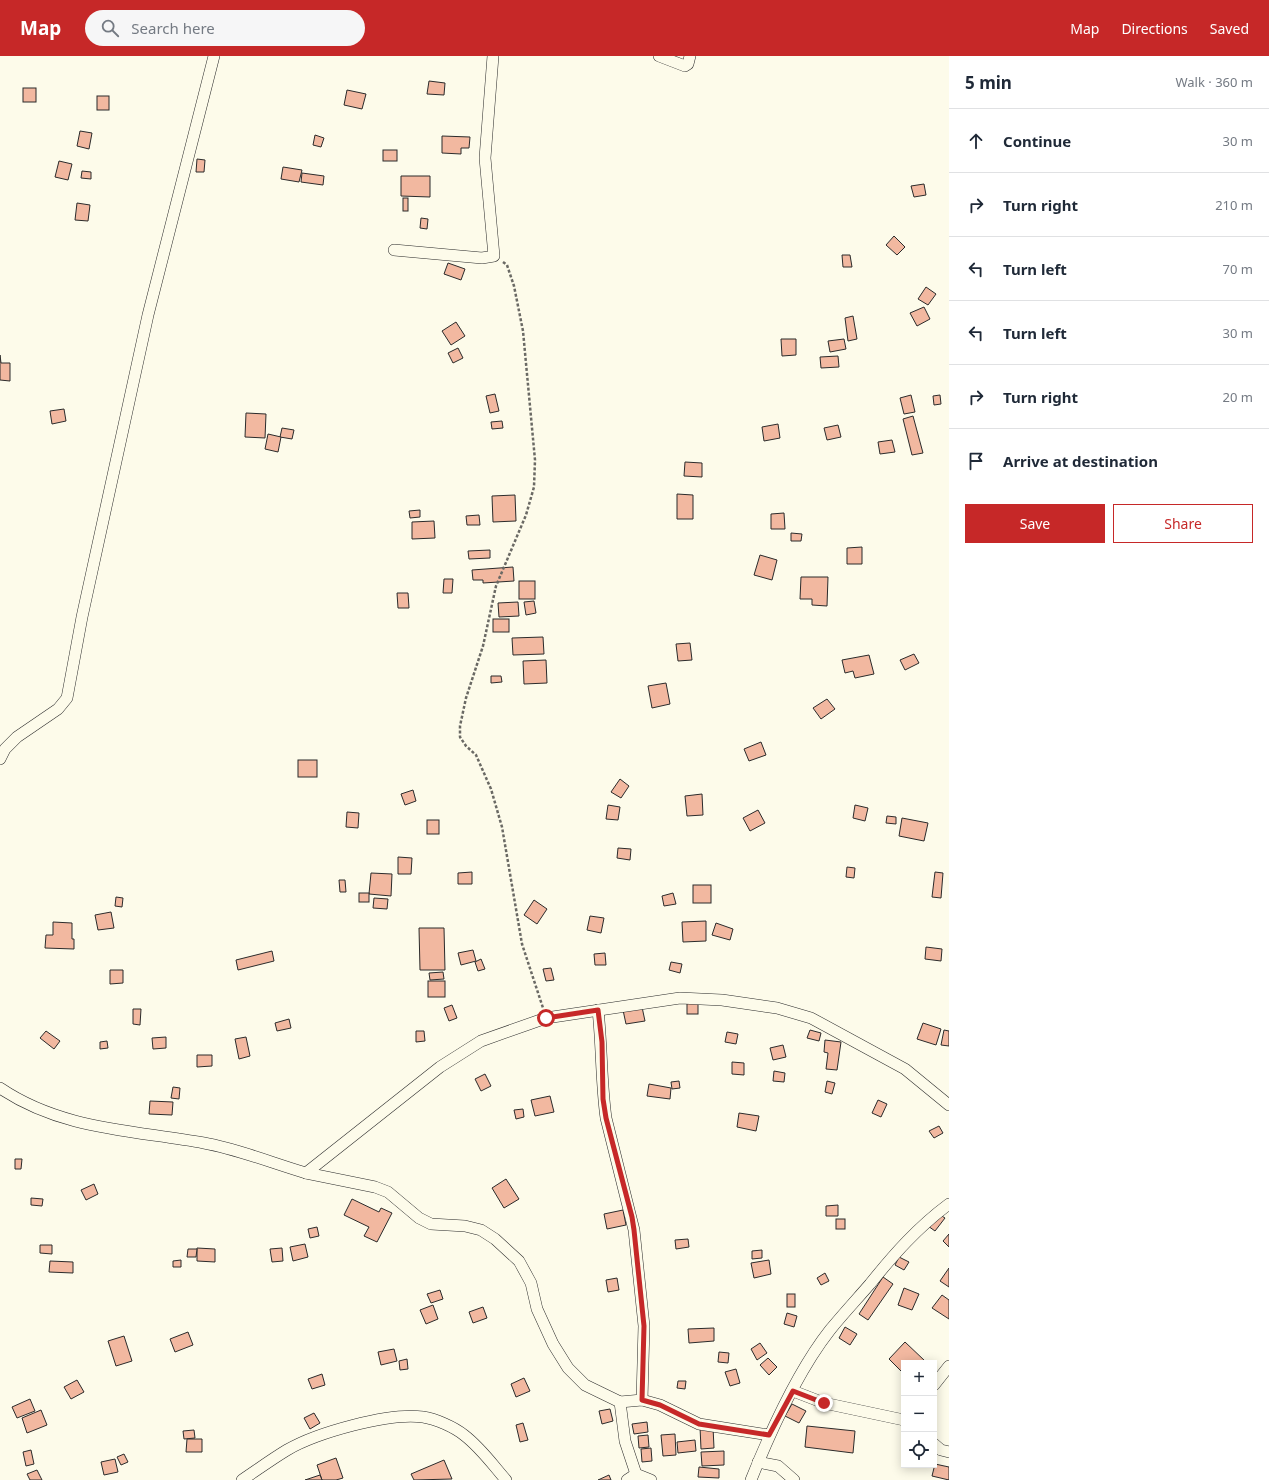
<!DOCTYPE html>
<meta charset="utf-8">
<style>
:root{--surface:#fff;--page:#f6f6f7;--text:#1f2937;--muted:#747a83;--line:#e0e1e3;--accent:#c62828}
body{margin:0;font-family:"Noto Sans",sans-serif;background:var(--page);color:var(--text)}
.controls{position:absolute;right:12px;bottom:12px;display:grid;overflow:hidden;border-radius:0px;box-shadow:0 2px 10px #0003}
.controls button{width:36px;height:36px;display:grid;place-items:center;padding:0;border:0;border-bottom:1px solid var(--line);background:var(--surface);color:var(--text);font:20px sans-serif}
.stop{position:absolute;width:12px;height:12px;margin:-9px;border:3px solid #c62828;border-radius:50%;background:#fff}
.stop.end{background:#c62828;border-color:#fff;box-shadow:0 1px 4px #0008}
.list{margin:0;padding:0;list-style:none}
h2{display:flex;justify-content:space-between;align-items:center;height:52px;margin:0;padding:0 16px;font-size:17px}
h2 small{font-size:13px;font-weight:400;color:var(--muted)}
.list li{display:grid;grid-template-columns:26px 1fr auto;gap:12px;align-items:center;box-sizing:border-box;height:64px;padding:0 16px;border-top:1px solid var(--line)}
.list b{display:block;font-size:15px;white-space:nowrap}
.list em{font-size:13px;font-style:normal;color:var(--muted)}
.actions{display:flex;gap:8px;padding:12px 16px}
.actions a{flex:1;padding:9px 0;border:1px solid var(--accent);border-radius:0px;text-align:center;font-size:14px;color:var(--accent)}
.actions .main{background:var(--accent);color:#fff}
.icon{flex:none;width:22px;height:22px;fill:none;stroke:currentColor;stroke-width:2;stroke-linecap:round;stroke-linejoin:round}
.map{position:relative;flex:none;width:949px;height:1424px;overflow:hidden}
header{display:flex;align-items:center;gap:24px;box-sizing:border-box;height:56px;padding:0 20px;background:var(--accent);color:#fff}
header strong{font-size:19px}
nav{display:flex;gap:22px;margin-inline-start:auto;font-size:14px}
.search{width:280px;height:36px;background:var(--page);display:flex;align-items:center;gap:10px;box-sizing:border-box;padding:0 14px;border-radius:22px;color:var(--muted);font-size:15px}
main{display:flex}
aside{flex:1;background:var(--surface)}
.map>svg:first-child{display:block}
.building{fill:#f2b8a0;stroke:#2b2b2b}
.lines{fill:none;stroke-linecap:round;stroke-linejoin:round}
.minor-casing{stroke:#2b2b2b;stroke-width:12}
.path{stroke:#6a6964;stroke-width:2.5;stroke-dasharray:3 2;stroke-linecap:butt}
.minor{stroke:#fdfbea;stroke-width:11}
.route{stroke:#c62828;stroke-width:5}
</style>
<header>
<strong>Map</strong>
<div class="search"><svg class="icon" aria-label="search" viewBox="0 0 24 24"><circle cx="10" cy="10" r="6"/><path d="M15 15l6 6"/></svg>Search here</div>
<nav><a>Map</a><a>Directions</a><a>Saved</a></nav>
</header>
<main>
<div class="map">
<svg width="949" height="1424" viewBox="0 0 949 1424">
<rect width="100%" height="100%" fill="#fdfbea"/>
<g class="building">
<path d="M429,25L445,27L444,39L427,38Z"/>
<rect x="23" y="32" width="13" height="14"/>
<path d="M347,34L366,38L362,53L344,49Z"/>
<rect x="97" y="40" width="12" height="14"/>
<path d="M80,75L92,77L89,93L77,90Z"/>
<path d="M315,79L324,82L321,91L313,89Z"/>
<path d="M442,80L470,81L469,92H461V98L442,97Z"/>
<rect x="383" y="94" width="14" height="11"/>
<path d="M197,103L205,104L204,116H196Z"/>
<path d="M59,105L72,108L68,124L55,121Z"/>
<path d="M283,111L302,114L299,126L281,123Z"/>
<path d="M82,115L91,116V123L81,122Z"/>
<path d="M302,117L324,120L323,129L301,126Z"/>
<path d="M401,120H430V141L401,140Z"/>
<path d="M924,128L926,139L914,141L911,130Z"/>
<rect x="403" y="142" width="5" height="13"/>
<path d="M77,147L90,149L88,165L75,164Z"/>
<path d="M421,162L428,163L427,173L420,172Z"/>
<path d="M894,180L905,191L897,199L886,189Z"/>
<path d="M842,199H850L852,211H843Z"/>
<path d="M448,207L465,213L461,224L444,218Z"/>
<path d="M926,231L936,238L928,249L918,243Z"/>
<path d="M924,251L930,263L917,270L910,257Z"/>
<path d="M853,260L857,283L848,285L845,262Z"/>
<path d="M456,266L465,280L451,289L442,275Z"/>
<path d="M781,283H796V299L782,300Z"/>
<path d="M844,283L846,293L830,296L828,285Z"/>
<path d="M458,292L463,302L453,307L448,297Z"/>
<path d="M0,299L1,307H10V325L0,324Z"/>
<path d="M838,300L839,311L821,312L820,301Z"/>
<path d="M495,338L499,355L490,357L486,340Z"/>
<path d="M911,339L915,356L904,358L900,342Z"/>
<path d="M940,339L941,348L934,349L933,340Z"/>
<path d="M64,353L66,365L52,368L50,355Z"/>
<path d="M246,357L266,358L265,382L245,381Z"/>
<path d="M913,360L923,397L912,399L903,363Z"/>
<path d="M502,365L503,372L492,373L491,366Z"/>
<path d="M778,368L780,382L764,385L762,371Z"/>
<path d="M838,369L841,381L827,384L824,372Z"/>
<path d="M282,372L294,374L292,383L280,381Z"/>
<path d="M268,378L281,381L278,396L265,393Z"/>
<path d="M892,384L895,396L880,398L878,386Z"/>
<path d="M685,406L702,407V421L684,420Z"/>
<path d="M677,438L693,439V463H677Z"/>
<path d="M515,439L516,465L493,466L492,440Z"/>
<path d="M420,454V461L410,462L409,455Z"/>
<path d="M784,457L785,473H771V458Z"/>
<path d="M479,459L480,469H467L466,460Z"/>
<path d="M434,465L435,482L412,483V466Z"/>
<path d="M791,477L802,478L801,485H791Z"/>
<path d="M862,491V508H847V492Z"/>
<path d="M490,494V502L469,503L468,495Z"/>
<path d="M760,499L777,504L772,524L754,519Z"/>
<path d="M513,511L514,525L483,527V524H473L472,514Z"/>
<path d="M801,521H828L827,550L812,549V543H800Z"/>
<path d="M444,523H453L452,537H443Z"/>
<rect x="519" y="525" width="16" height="18"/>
<path d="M397,537H408L409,552H398Z"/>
<path d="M534,545L536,557L526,559L524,546Z"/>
<path d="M518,546L519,560L499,561L498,547Z"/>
<rect x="493" y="563" width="16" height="13"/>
<path d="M543,581L544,598L513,599L512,582Z"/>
<path d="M690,587L692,604L678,605L676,588Z"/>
<path d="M914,598L919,607L905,614L900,604Z"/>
<path d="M869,599L874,618L855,622L853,615L845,617L842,604Z"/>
<path d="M546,604L547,627L524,628L523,605Z"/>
<path d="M491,620H501L502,626L491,627Z"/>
<path d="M666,627L670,648L652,652L648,630Z"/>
<path d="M827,643L835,653L821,663L813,652Z"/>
<path d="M761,686L766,699L749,705L744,693Z"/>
<rect x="298" y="704" width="19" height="17"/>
<path d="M620,723L629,730L621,742L611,736Z"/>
<path d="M413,734L416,745L405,749L401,738Z"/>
<path d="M702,738L703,759L687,760L685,740Z"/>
<path d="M608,749L620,751L618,764L606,763Z"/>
<path d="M855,749L868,752L865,765L853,762Z"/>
<path d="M758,754L765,767L750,775L743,762Z"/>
<path d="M347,756L359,757L358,772L346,771Z"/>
<path d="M887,760L896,761V768L886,767Z"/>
<path d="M902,762L928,767L924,785L899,780Z"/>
<rect x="427" y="764" width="12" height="14"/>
<path d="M618,792L631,793L630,804L617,802Z"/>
<path d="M398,801L412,802L411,818H398Z"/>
<path d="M847,811L855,812L854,822L846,821Z"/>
<path d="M472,816V828H458V817Z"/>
<path d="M935,816L943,817L941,842L932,841Z"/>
<path d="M371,817L392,818L391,840L369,838Z"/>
<path d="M339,824H345L346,836H340Z"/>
<rect x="693" y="829" width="18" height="18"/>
<rect x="359" y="837" width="10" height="9"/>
<path d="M673,837L676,848L664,850L662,840Z"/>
<path d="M116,841L123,842L122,851L115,850Z"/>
<path d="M374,842L388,843L387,853L373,852Z"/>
<path d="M534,844L547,853L537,868L524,859Z"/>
<path d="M111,856L114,872L98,874L95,859Z"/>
<path d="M590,860L604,862L601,877L587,874Z"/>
<path d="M706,865V885L683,886L682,866Z"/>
<path d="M53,866L72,867V883H74V893L45,892L46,879H53Z"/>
<path d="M716,867L733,873L730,884L712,879Z"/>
<path d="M419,872H444L445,914H420Z"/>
<path d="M926,891L942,893L941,905L925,903Z"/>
<path d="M473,894L476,905L461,909L458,897Z"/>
<path d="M272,895L274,905L238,914L236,904Z"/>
<path d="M605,897L606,909H595L594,898Z"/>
<path d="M481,903L485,913L478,915L475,906Z"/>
<path d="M671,906L682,908L680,917L669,914Z"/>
<path d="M551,912L554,924L546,925L543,913Z"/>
<path d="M110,914H123V927L110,928Z"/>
<path d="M443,916L444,923L430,924L429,917Z"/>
<rect x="428" y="925" width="17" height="16"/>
<rect x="687" y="947" width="11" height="11"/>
<path d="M452,949L457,962L449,965L444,952Z"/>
<path d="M642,951L645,965L626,968L623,954Z"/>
<path d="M133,953H141L140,969L133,968Z"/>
<path d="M289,963L291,972L277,975L275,967Z"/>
<path d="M923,967L941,973L936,989L917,983Z"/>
<path d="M810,974L821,977L819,985L807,982Z"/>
<path d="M944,974L949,975V990L941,989Z"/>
<path d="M46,975L60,985L54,993L40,982Z"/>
<path d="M416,975H424L425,985L416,986Z"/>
<path d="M727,976L738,978L736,988L725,986Z"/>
<path d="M166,981V992L153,993L152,982Z"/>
<path d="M246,981L250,1000L239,1003L235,983Z"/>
<path d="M825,984L841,986L837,1014L826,1013L828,997L824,996Z"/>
<path d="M107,985L108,992L100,993V986Z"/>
<path d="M783,989L786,1001L773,1004L770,992Z"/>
<path d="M197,999H212V1010L197,1011Z"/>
<path d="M732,1006L744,1007V1019L732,1018Z"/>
<path d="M774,1015L785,1017L784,1026L773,1025Z"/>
<path d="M485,1018L491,1030L481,1035L475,1023Z"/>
<path d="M679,1025L680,1032L672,1033L671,1026Z"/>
<path d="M827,1025L835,1027L832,1038L825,1036Z"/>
<path d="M649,1028L671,1032L670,1043L647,1040Z"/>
<path d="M173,1031L180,1032L179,1043L171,1042Z"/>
<path d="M550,1040L554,1056L535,1060L531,1044Z"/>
<path d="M878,1044L887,1048L881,1061L872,1057Z"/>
<path d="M150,1045L173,1046L172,1059L149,1058Z"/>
<path d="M523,1053L524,1061L516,1063L514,1054Z"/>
<path d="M739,1057L759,1060L756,1075L737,1071Z"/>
<path d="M939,1070L943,1077L934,1082L929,1075Z"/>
<path d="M15,1103H22L21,1113H15Z"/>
<path d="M506,1123L519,1143L504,1152L492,1132Z"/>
<path d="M94,1128L98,1138L86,1144L81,1134Z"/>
<path d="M31,1142L43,1143L42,1150L31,1149Z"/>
<path d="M352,1143L379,1156L381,1152L392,1157L377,1186L364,1180L369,1171L344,1159Z"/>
<path d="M838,1149V1160H826V1150Z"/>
<path d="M623,1154L626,1169L607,1173L604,1158Z"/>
<path d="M937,1157L945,1162L935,1175L928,1170Z"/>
<rect x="836" y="1163" width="9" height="10"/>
<path d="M317,1171L319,1180L310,1182L308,1173Z"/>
<path d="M949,1178V1191L943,1185Z"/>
<path d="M688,1183L689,1191L676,1193L675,1184Z"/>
<path d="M305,1188L308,1201L293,1205L290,1191Z"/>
<path d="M40,1189H52V1198L40,1197Z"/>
<path d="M197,1192L215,1193V1206L197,1205Z"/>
<path d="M282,1192L283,1205L272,1206L270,1193Z"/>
<path d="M188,1193H197L196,1201H187Z"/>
<path d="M762,1194V1202L752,1203V1195Z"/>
<path d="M899,1201L909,1206L904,1214L895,1209Z"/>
<path d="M181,1204V1211H173V1205Z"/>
<path d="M769,1204L771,1218L754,1222L751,1207Z"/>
<path d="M50,1205L73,1206V1217L49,1216Z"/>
<path d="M949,1212V1231L940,1225Z"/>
<path d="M825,1217L829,1225L821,1229L817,1222Z"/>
<path d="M883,1221L893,1228L868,1264L859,1258Z"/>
<path d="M617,1222L619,1234L608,1236L606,1224Z"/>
<path d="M904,1232L919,1238L912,1254L898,1249Z"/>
<path d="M440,1234L443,1243L431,1247L427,1238Z"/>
<rect x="787" y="1238" width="8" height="13"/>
<path d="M942,1239L949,1244V1263L932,1252Z"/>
<path d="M433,1249L438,1263L426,1268L420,1254Z"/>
<path d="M483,1251L487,1262L473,1267L469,1256Z"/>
<path d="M787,1257L797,1260L794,1271L784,1268Z"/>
<path d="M845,1271L857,1278L850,1289L839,1282Z"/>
<path d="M714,1272V1285L689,1287L688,1273Z"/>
<path d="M188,1276L193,1289L175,1296L170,1283Z"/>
<path d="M124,1280L132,1305L116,1310L108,1285Z"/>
<path d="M905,1286L925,1305L923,1307H904V1318L889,1303Z"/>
<path d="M760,1287L767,1297L757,1304L751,1293Z"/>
<path d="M394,1293L397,1305L381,1309L378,1296Z"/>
<path d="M719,1296L729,1297L728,1307L718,1306Z"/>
<path d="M768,1302L777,1311L769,1319L760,1309Z"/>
<path d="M407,1303L408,1313L400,1314L399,1305Z"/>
<path d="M736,1313L740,1327L730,1330L725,1316Z"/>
<path d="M322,1318L325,1329L312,1333L308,1323Z"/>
<path d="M524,1322L530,1335L516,1341L511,1328Z"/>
<path d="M77,1324L84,1336L71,1343L64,1331Z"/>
<path d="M678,1325H686L685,1333L677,1332Z"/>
<path d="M30,1343L35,1355L17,1362L12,1351Z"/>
<path d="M792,1348L806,1355L799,1367L785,1360Z"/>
<path d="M610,1353L613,1365L602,1368L599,1355Z"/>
<path d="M41,1354L47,1369L27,1377L22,1362Z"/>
<path d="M314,1357L320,1367L310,1373L304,1362Z"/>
<path d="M647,1366L648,1376L634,1378L632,1368Z"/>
<path d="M523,1367L528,1384L520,1386L516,1369Z"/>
<path d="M807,1370L855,1375L853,1397L805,1391Z"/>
<path d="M700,1371H713L714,1392L701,1393Z"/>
<path d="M194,1374L195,1382L184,1383L183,1375Z"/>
<path d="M675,1378L676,1399L663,1400L661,1379Z"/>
<path d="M648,1379L649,1391L639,1392L638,1380Z"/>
<path d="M187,1383H202V1396H186Z"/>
<path d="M695,1384L696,1395L678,1397L677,1386Z"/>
<path d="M651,1392L652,1405L642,1406L641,1393Z"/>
<path d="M31,1394L34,1408L26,1410L23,1396Z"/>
<path d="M724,1395V1409L702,1410L701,1396Z"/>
<path d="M124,1398L128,1406L121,1409L117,1401Z"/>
<path d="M336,1402L343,1422L336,1424H322L317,1409Z"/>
<path d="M115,1403L118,1416L104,1419L101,1406Z"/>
<path d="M444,1404L452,1423L414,1424L411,1418Z"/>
<path d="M935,1408L949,1411V1424L932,1420Z"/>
<path d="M699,1411L719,1413V1422L698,1421Z"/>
<path d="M37,1414L42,1424H30L27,1418Z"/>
<path d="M320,1419L322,1424H305Z"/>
<path d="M609,1419L611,1424H598Z"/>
</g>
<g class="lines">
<g class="minor-casing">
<g id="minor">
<path d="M659,0L685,10L688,8L690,0"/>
<path d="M394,194L482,202L494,200L485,102L493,0"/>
<path d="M0,703L5,693L17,681L58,653L67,642L82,561L148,259L214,0"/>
<path d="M598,954C602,990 601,1026 606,1062L634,1174L644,1270L642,1344"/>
<path d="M0,1032C62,1074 133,1074 204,1087C238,1093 272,1107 306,1117L440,1011L481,985L546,962L680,942L722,944L777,952L811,962L905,1013L949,1049"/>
<path d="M306,1117L375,1131L388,1136L419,1162L431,1168L465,1170L481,1174L495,1183L519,1205L531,1227L537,1253L553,1288L568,1312L585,1329L620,1346L642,1344L660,1349L699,1368L769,1379"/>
<path d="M934,1329L949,1310"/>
<path d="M793,1335L824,1347L904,1364"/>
<path d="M620,1346L625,1385L636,1418L651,1424"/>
<path d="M934,1388L941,1394L949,1396"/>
<path d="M758,1406L778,1410L794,1424"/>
<path d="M242,1424C257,1414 272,1403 287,1394C316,1377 389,1356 423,1361C436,1363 454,1371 464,1379C481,1392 492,1408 506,1424"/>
<path d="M627,1424L636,1418"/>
<path d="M751,1424C771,1374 797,1316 830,1274C843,1258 857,1243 870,1228C894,1198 918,1171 949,1148"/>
</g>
</g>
<path class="path" d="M503,206L507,209L514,230L523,275L535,404L534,431L526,459L496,530L483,590L466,642L460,670V681L466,690L476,699L491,733L502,771L522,888L543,952"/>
<use href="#minor" class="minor"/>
</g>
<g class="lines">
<path class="route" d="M546,962L598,954L602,986L603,1043L606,1062L632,1161L634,1174L644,1270L642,1344L660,1349L699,1368L769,1379L793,1335L824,1347"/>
</g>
</svg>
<div class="controls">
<button>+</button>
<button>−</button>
<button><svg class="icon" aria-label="locate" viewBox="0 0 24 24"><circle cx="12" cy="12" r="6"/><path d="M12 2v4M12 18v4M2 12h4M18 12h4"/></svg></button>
</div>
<div class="stop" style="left:546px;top:962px"></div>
<div class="stop end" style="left:824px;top:1347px"></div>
</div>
<aside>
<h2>5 min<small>Walk · 360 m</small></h2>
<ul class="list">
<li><svg class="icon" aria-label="ahead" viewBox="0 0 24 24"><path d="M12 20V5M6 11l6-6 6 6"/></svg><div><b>Continue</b></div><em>30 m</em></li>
<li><svg class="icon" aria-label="right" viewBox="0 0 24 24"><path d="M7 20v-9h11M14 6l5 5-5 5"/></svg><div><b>Turn right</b></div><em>210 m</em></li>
<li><svg class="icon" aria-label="left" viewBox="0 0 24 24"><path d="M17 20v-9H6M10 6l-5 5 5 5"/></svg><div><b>Turn left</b></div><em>70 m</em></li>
<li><svg class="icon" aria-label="left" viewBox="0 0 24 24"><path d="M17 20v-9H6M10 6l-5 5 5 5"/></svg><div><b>Turn left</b></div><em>30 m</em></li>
<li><svg class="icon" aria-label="right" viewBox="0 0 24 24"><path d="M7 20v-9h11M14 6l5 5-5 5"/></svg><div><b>Turn right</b></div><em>20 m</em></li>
<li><svg class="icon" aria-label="arrive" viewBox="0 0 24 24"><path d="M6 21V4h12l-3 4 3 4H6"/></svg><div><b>Arrive at destination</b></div></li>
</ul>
<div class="actions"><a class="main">Save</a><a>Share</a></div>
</aside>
</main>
